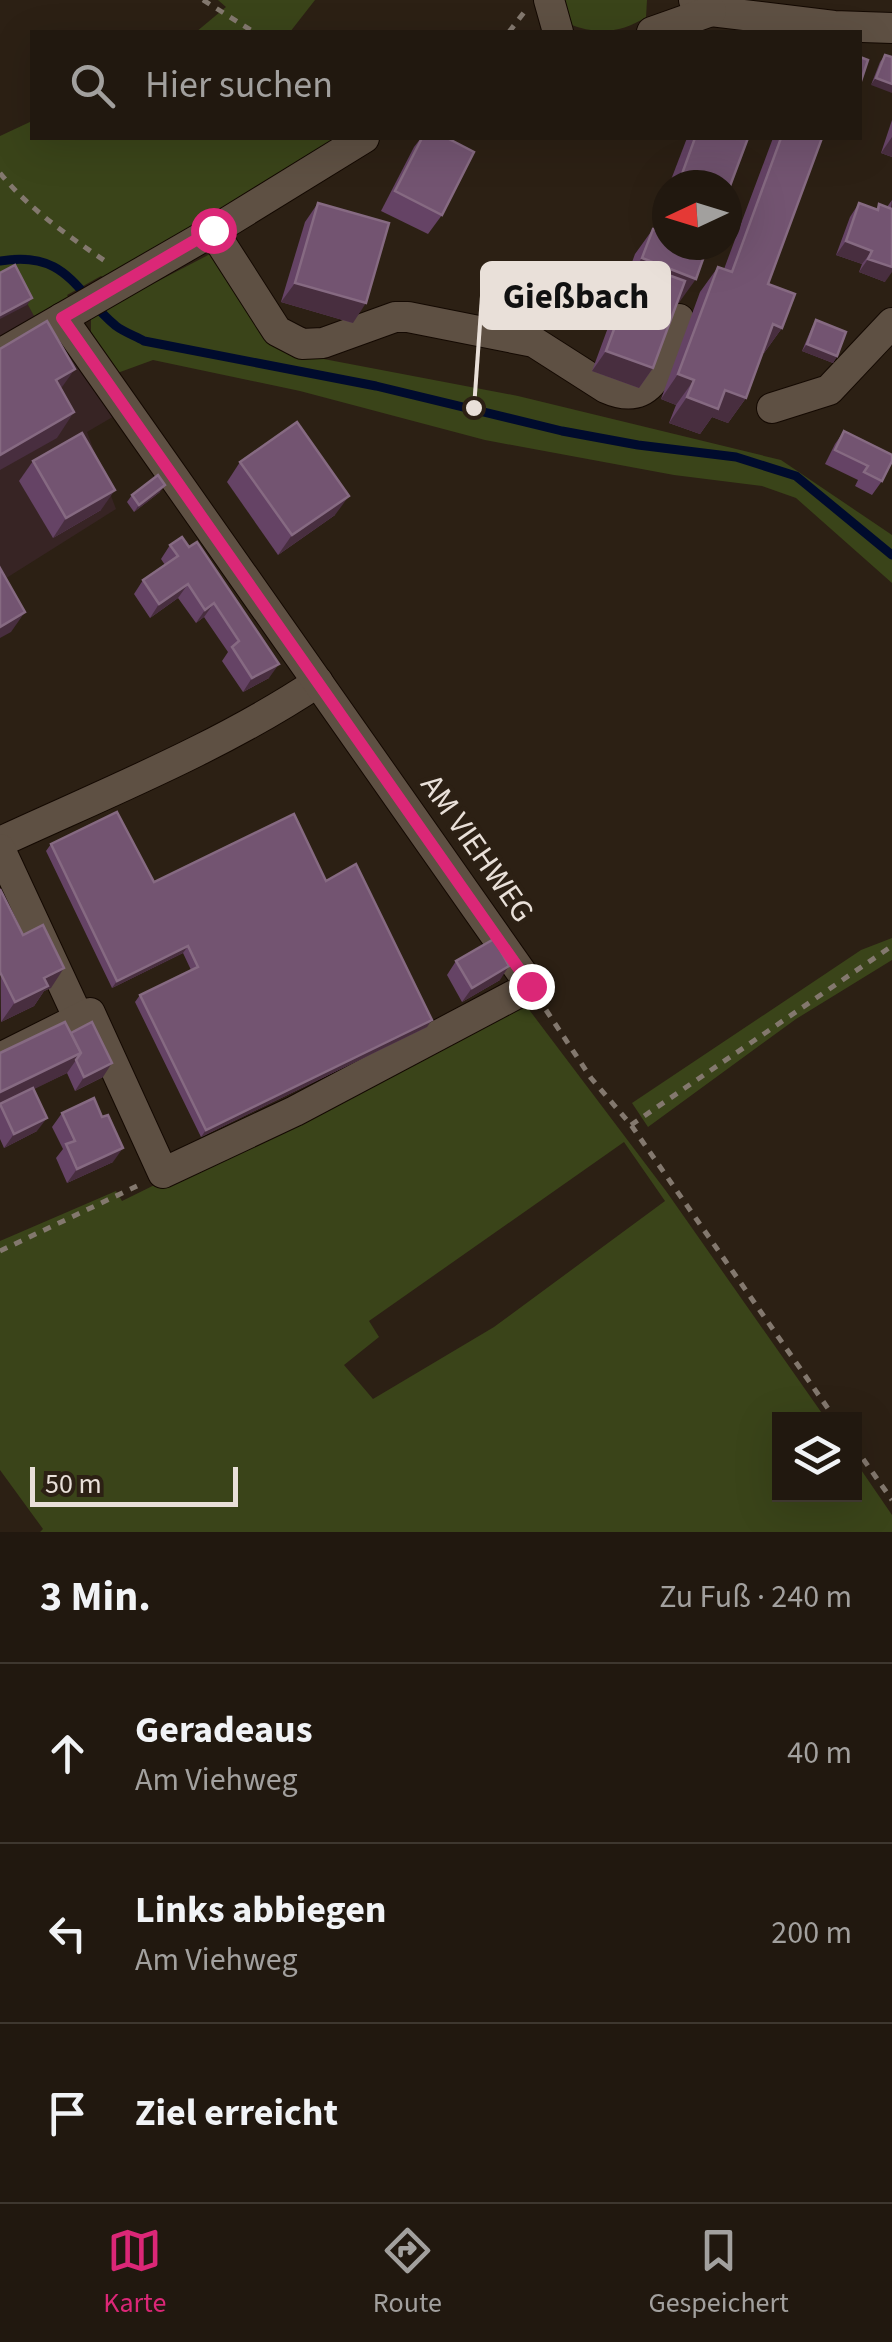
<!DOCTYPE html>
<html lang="de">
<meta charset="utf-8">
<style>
:root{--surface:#21180f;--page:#2d251d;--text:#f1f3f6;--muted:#a2a09e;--line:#3e372f;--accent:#db2777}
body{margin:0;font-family:"Source Sans 3",sans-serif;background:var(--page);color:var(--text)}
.controls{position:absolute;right:30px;bottom:30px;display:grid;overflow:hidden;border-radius:0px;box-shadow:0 10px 40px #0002}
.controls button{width:90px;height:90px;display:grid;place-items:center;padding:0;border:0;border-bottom:2px solid var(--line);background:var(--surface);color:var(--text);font:50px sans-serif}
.compass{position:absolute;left:652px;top:170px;width:90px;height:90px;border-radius:50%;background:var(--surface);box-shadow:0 10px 40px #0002;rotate:266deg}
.scale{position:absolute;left:30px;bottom:25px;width:208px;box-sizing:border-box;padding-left:10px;border:5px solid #e9e0d9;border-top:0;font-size:28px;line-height:35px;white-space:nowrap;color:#e9e0d9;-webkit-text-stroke:8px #2c2014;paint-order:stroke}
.stop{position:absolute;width:30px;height:30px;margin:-22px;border:8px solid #db2777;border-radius:50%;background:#fff}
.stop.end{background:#db2777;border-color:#fff;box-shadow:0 2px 10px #0008}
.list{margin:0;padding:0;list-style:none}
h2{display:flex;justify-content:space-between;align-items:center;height:130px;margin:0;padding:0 40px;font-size:42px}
h2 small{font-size:32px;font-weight:400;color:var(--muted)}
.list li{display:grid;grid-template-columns:65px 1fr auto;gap:30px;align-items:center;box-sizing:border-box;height:180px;padding:0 40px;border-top:2px solid var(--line)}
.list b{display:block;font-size:38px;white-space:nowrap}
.list p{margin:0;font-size:32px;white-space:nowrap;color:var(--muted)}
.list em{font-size:32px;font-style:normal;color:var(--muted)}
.icon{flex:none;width:55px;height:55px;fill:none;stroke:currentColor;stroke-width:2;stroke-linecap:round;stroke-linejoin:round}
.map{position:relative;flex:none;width:892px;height:1532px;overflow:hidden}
.search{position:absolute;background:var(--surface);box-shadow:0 10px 40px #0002;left:30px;right:30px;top:30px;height:110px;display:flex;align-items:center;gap:25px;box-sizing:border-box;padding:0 35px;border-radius:0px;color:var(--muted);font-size:38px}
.sheet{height:670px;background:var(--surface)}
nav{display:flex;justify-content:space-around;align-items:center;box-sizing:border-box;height:140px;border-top:2px solid var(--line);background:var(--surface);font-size:28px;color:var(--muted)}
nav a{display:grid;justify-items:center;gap:5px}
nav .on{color:var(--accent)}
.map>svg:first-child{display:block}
.commercial{fill:#372424}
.green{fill:#3a4419;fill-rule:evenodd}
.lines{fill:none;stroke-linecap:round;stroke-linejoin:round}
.stream{stroke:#000b2d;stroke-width:9}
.minor-casing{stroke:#140902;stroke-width:32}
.path{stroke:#83786e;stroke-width:5;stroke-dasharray:8 8;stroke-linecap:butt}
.minor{stroke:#5e5043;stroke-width:30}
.wall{fill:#654365}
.shaded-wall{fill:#482e3f}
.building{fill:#735471;stroke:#866a82;stroke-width:2.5}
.route{stroke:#db2777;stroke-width:12}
.labels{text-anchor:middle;stroke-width:9;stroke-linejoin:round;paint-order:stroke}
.street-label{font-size:32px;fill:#e9e0d9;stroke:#2c2014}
.leader{fill:none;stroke:#e9e0d9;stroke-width:4}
.callout-dot{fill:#e9e0d9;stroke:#2c2014;stroke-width:4}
.callout{fill:#e9e0d9;stroke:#e9e0d9;stroke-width:4}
.callout-label{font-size:35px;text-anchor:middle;font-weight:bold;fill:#111}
</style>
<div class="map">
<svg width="892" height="1532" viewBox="0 0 892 1532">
<rect width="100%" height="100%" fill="#2c2014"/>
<path class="commercial" d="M10,272L46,337L63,342L116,415L87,432L116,509L0,582V277Z"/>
<g class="green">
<path d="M218,0H315L290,32H196L226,7Z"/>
<path d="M560,0H647L646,17C622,33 596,35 569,24Z"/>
<path d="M32,121V138H343L105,278L101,276L67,295L69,298L34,316L10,272L0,277V136Z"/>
<path d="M214,252L287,352L518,396L781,460L892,535V583L796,498L762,486L674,475L485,440L300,391L153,360L112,375L91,338V316Z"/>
<path d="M892,938V960L796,1019L648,1127L632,1103L861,950Z"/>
<path d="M524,1003L666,1191L826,1419L780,1420V1494H854L855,1461L892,1515V1532H40L43,1529L0,1470V1241L116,1191L122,1201ZM624,1142L665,1201L494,1327L373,1399L344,1365L379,1337L369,1321Z"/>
</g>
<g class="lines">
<path class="stream" d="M0,261C67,250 74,291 116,326C124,332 135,336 144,341L376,386L562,431L638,445L736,457L796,476L892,555"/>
<g class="minor-casing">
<g id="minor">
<path d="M549,0L558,32"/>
<path d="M694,0L711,11L834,26L892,28"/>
<path d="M652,32L711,11"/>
<path d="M213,231L277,331L302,344L323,343L395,317H408L534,342L606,388C658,411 664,356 679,319"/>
<path d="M0,354L213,231L364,138"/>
<path d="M772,408L829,390L892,323"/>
<path d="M0,842C106,793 221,747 318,682"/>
<path d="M0,849L79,1019"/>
<path d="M0,1058L90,1013L163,1173L295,1111L531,986L62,318"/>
</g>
</g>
<g class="path">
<path d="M203,0L254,32"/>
<path d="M509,32L525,11"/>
<path d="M0,173C29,209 67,235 105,261"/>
<path d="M546,1010L591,1078L631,1125L836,1420"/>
<path d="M631,1125L892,946"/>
<path d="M0,1251L137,1186"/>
<path d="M854,1446L892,1500"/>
</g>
<use href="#minor" class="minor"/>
</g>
<g class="wall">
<path d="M885,55L892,57L871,85L880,62Z"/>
<path d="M892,120V157L881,153Z"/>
<path d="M421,138H447L442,215L428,234L381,211L414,147Z"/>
<path d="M687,138H748L727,185H669Z"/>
<path d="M773,138H822L768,284L782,328L764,353L762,352L746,398L728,423L712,417L700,434L669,423L676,405L661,399L700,292L718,267L724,269Z"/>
<path d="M667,191V245L678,304L676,303L653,368L639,388L592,371L635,254L653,229Z"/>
<path d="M892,200L885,282L859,272L862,264L836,255L850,217L859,203L876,209L879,204L887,207Z"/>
<path d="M318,203L353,323L281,302L305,222Z"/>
<path d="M816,320L837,356L833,363L802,351L812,327Z"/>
<path d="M844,431L882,481L872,495L855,486L858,480L825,464L835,444Z"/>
<path d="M33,461L101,510L53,538L19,481Z"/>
<path d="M240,462L335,515L278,555L227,482Z"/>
<path d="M160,492L134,512L127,502L132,495Z"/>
<path d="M170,545L269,678L243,692L222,661L228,652L204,617L196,623L178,598L150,618L134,594L143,580L165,565L161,559Z"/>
<path d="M51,844L154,882L326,881L427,1027L201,1137L135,1002L140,995L191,970L183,953L112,988L46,851Z"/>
<path d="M0,889L51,988L44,991L34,1006L1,1022Z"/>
<path d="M456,961L500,980L462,1002L447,975Z"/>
<path d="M71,1033L103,1077L75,1091L67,1073L33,1089L37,1131L4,1148L0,1139V1053Z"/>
<path d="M62,1113L102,1117L113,1162L67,1183L56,1158L63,1149L52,1127Z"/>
</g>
<g class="shaded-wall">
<path d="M876,78L892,84V93L871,85Z"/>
<path d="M892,137V157L881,153Z"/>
<path d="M846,241L872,251L862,264L836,255Z"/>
<path d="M642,258L696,279L678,304L630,286L638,264L624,284Z"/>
<path d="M868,259L892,267V272L885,282L859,272Z"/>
<path d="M295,283L366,303L353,323L281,302Z"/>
<path d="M32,298L27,305L0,319V315Z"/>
<path d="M773,324L782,328L764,353L755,349Z"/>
<path d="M807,344L837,356L833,363L802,351Z"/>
<path d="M606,351L653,368L639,388L592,371Z"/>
<path d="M75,369L57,394L56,380Z"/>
<path d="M678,374L694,380L676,405L661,399Z"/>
<path d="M725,390L746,398L728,423L712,417L700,434L669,423L687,397Z"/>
<path d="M74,412L57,438L0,470V455Z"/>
<path d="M165,485L160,492L134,512L139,505Z"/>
<path d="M115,490L101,510L53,538L66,518Z"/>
<path d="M349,496L335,515L278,555L292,535Z"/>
<path d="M188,584L178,598L150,618L159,604Z"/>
<path d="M214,603L204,617L196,623L205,610Z"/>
<path d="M25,612L11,632L0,638V627Z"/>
<path d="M279,664L269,678L243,692L252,678Z"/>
<path d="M188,946L183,953L112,988L117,981Z"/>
<path d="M509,966L500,980L462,1002L472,988Z"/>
<path d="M64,968L51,988L44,991L34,1006L1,1022L15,1002L44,978Z"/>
<path d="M432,1020L427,1027L201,1137L206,1130Z"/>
<path d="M81,1053L67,1073L0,1106V1092Z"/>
<path d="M112,1063L103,1077L75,1091L84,1077Z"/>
<path d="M47,1118L37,1131L4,1148L14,1134Z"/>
<path d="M123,1148L113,1162L67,1183L77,1169Z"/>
</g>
<g class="building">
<path d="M885,55L892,57V84L876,78Z"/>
<path d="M860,57L868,60L860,84Z"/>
<path d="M422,138H447L474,152L442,215L395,191Z"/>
<path d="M695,138H748L727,194V185H678Z"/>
<path d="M781,138H822L768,284L795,294L782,328L773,324L746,398L725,390L718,409L687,397L694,380L678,374L718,267L732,272Z"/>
<path d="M318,203L389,223L366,303L295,283Z"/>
<path d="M859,203L878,210L879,204L892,209V267L868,259L872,251L846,241Z"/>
<path d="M667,214V245H708L696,279L642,258L653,229L661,232Z"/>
<path d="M638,264L685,281L653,368L606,351Z"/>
<path d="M15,265L32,298L0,315V273Z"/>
<path d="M816,320L846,332L837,356L807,344Z"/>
<path d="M47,321L75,369L56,380L74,412L0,455V349Z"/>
<path d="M297,422L349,496L292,535L240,462Z"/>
<path d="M844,431L892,455V461L882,481L864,472L868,466L835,450Z"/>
<path d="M82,433L115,490L66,518L33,461Z"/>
<path d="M158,475L165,485L139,505L132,495Z"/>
<path d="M182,537L189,547L197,542L279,664L252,678L232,647L239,641L214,603L205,610L188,584L159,604L143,580L178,556L170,545Z"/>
<path d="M0,568L25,612L0,627Z"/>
<path d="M117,812L154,882L294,814L326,881L356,864L432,1020L206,1130L140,995L198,967L188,946L117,981L51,844Z"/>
<path d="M0,889L23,935L43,925L64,968L44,978L48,986L15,1002L0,972Z"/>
<path d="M494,939L509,966L472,988L456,961Z"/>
<path d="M65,1022L81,1053L0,1092V1053Z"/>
<path d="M92,1022L112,1063L84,1077L76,1060L81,1053L71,1033Z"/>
<path d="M33,1088L47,1118L14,1134L0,1104Z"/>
<path d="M94,1098L102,1117L108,1115L123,1148L77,1169L66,1144L75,1141L62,1113Z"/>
</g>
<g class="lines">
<path class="route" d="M213,230L62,318L531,986"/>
</g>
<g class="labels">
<g class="street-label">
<text transform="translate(478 848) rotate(55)" y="11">AM VIEHWEG</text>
</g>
</g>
<path class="leader" d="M474 408L482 296"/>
<circle class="callout-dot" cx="474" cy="408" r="10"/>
<rect class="callout" x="482" y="263" width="187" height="65" rx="10"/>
<g class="callout-label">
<text x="576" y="308">Gießbach</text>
</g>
</svg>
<div class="controls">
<button><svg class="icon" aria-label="layers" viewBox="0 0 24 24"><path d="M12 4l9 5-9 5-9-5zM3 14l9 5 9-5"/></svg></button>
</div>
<svg class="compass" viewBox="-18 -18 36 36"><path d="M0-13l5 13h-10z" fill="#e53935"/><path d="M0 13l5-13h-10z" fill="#a2a09e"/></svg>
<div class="scale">50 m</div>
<div class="stop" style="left:213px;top:230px"></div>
<div class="stop end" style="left:531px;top:986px"></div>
<div class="search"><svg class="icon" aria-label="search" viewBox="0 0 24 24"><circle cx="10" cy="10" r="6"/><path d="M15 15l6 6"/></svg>Hier suchen</div>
</div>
<section class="sheet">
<h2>3 Min.<small>Zu Fuß · 240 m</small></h2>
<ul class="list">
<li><svg class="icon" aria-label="ahead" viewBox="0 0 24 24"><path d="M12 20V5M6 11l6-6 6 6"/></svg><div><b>Geradeaus</b><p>Am Viehweg</p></div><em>40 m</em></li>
<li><svg class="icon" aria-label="left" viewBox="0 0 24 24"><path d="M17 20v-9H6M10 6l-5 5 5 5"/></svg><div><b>Links abbiegen</b><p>Am Viehweg</p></div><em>200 m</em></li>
<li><svg class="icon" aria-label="arrive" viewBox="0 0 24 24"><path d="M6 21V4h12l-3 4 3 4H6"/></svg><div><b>Ziel erreicht</b></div></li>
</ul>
</section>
<nav>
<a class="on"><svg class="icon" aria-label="map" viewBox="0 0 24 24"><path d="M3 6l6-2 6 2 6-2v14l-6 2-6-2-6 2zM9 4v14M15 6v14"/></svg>Karte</a>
<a><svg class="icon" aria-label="directions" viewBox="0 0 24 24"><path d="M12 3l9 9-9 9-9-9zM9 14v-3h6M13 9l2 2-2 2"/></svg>Route</a>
<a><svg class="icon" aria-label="saved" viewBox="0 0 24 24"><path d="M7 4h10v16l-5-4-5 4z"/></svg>Gespeichert</a>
</nav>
